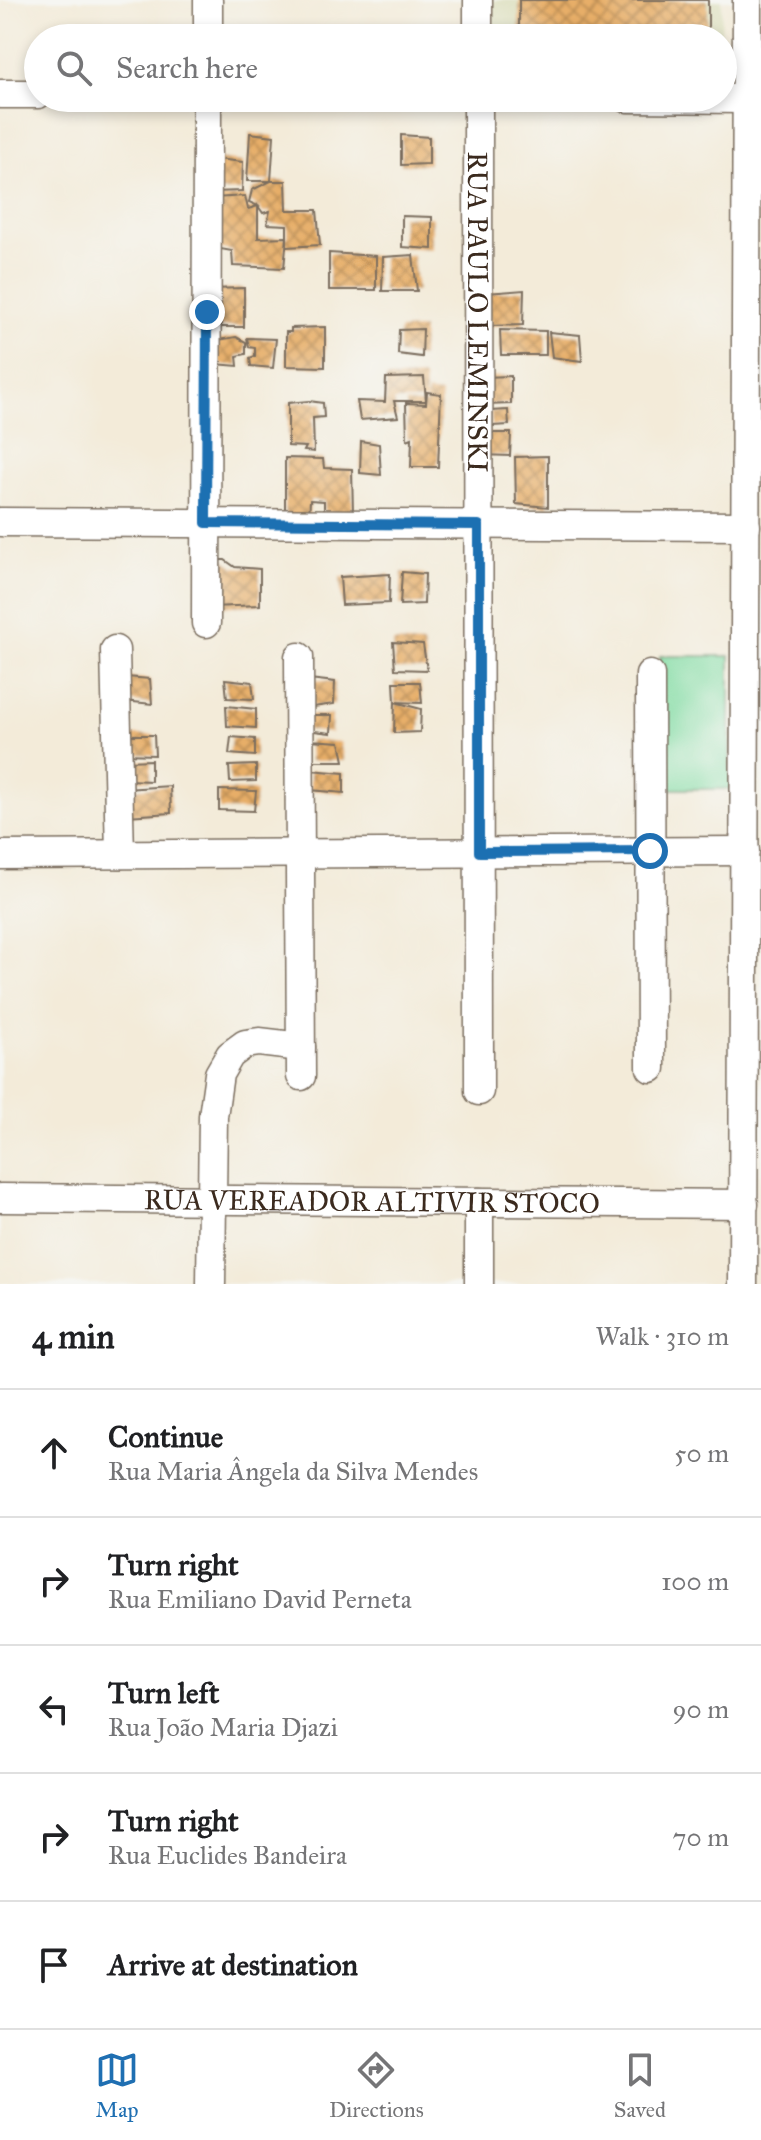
<!DOCTYPE html>
<meta charset="utf-8">
<style>
:root{--surface:#fff;--page:#f2f2f2;--text:#202124;--muted:#757577;--line:#e0e0e0;--accent:#1f6fb2}
body{margin:0;font-family:"IM FELL Great Primer",serif;background:var(--page);color:var(--text)}
.stop{position:absolute;width:24px;height:24px;margin:-18px;border:6px solid #1f6fb2;border-radius:50%;background:#fff}
.stop.end{background:#1f6fb2;border-color:#fff;box-shadow:0 2px 8px #0008}
.list{margin:0;padding:0;list-style:none}
h2{display:flex;justify-content:space-between;align-items:center;height:104px;margin:0;padding:0 32px;font-size:34px}
h2 small{font-size:26px;font-weight:400;color:var(--muted)}
.list li{display:grid;grid-template-columns:52px 1fr auto;gap:24px;align-items:center;box-sizing:border-box;height:128px;padding:0 32px;border-top:2px solid var(--line)}
.list b{display:block;font-size:30px;white-space:nowrap}
.list p{margin:0;font-size:26px;white-space:nowrap;color:var(--muted)}
.list em{font-size:26px;font-style:normal;color:var(--muted)}
.icon{flex:none;width:44px;height:44px;fill:none;stroke:currentColor;stroke-width:2;stroke-linecap:round;stroke-linejoin:round}
.map{position:relative;flex:none;width:761px;height:1284px;overflow:hidden}
.search{position:absolute;background:var(--surface);box-shadow:0 4px 12px #0003;left:24px;right:24px;top:24px;height:88px;display:flex;align-items:center;gap:20px;box-sizing:border-box;padding:0 28px;border-radius:44px;color:var(--muted);font-size:30px}
.sheet{height:744px;background:var(--surface)}
nav{display:flex;justify-content:space-around;align-items:center;box-sizing:border-box;height:112px;border-top:2px solid var(--line);background:var(--surface);font-size:22px;color:var(--muted)}
nav a{display:grid;justify-items:center;gap:4px}
nav .on{color:var(--accent)}
.map>svg:first-child{display:block}
.built{fill:#dcdebc}
.park{fill:#81dca3;stroke:#5e8360;stroke-width:2}
.building{fill:url(#building-cross-hatch)}
.lines{fill:none;stroke-linecap:round;stroke-linejoin:round}
.minor-casing{stroke:#7b6e5f;stroke-width:31}
.minor{stroke:#fff;stroke-width:28}
.route{stroke:#1f6fb2;stroke-width:10}
.labels{text-anchor:middle;stroke-width:7;stroke-linejoin:round;paint-order:stroke}
.street-label{font-size:28px;fill:#3b2a1e;stroke:#f6f6f2}
</style>
<div class="map">
<svg width="761" height="1284" viewBox="0 0 761 1284">
<defs>
<pattern id="building-cross-hatch" width="8" height="8" patternUnits="userSpaceOnUse" patternTransform="scale(2)"><rect width="8" height="8" fill="#e7ae68"/><path d="M0 0l8 8M0 8l8-8" fill="none" stroke="#bc8e55"/></pattern>
</defs>
<rect width="100%" height="100%" fill="#f6f6f2"/>
<filter id="ink" filterUnits="userSpaceOnUse"><feTurbulence type="fractalNoise" baseFrequency=".0125" numOctaves="2"/><feDisplacementMap in="SourceGraphic" scale="16" xChannelSelector="R" yChannelSelector="G"/><feConvolveMatrix kernelMatrix="1 2 1 2 8 2 1 2 1" color-interpolation-filters="sRGB"/></filter>
<filter id="wash" filterUnits="userSpaceOnUse"><feTurbulence type="fractalNoise" baseFrequency=".006" numOctaves="4" result="noise"/><feDisplacementMap in="SourceGraphic" scale="32" xChannelSelector="R" yChannelSelector="G"/><feGaussianBlur stdDeviation="1.8" result="paint"/><feColorMatrix in="noise" values="0 0 0 0 0 0 0 0 0 0 0 0 0 0 0 0 0 1.4 0 .05"/><feComposite in="paint" operator="in"/></filter>
<g filter="url(#wash)">
<rect width="100%" height="100%" fill="#f3ebd9"/>
<path class="built" d="M494,0H722L721,38H494Z"/>
<rect class="park" x="660" y="656" width="70" height="133"/>
<g id="blocks">
<g class="building">
<rect x="519" y="0" width="189" height="38"/>
<path d="M250,133L274,136L271,181H247Z"/>
<path d="M401,135L429,137V164L401,165Z"/>
<path d="M216,159L243,162L242,191L213,192Z"/>
<path d="M271,181H286L287,210H317L320,245L287,247V225L267,224L270,211L263,213L258,206V238L287,237L284,268L233,266L232,251L215,248L214,198L245,196L248,209L258,206L249,202L252,190Z"/>
<path d="M402,216L432,217V249L402,247Z"/>
<path d="M329,253L376,256V290H329Z"/>
<path d="M413,255L417,291H382L383,257Z"/>
<path d="M244,288V327H218L211,289Z"/>
<path d="M524,290L523,325L489,326L487,293Z"/>
<path d="M325,327V367L286,366V332H291V328Z"/>
<path d="M423,329L422,357L398,354L399,330Z"/>
<path d="M500,330L546,331V355H501Z"/>
<path d="M549,332L580,335L582,361L552,357Z"/>
<path d="M236,337L246,342V354L237,356L238,366L216,364L218,340Z"/>
<path d="M247,338L276,339L273,368L251,366L250,358L255,356V348L249,347Z"/>
<path d="M511,376V404L483,405V377Z"/>
<path d="M424,377L426,401H394L398,417L360,420L357,401L385,402L386,378Z"/>
<path d="M427,392L441,394L438,467H411L412,438L407,440L406,403L426,404Z"/>
<path d="M309,401L323,403L324,417L313,418L314,452L304,451L306,447L288,446V403Z"/>
<path d="M508,410L509,425L492,426L490,411Z"/>
<path d="M487,433H511L510,456L483,455Z"/>
<path d="M361,441L379,444L381,475L360,473Z"/>
<path d="M548,456V507L516,504L515,457Z"/>
<path d="M285,458L323,459L324,468L352,469L353,513L324,512V501L310,500L309,519L285,518Z"/>
<path d="M211,560H225L235,567L260,569V605L211,607Z"/>
<path d="M402,572L425,574L424,604L400,605Z"/>
<path d="M390,574L389,603L342,605L340,577Z"/>
<path d="M393,642L423,644L427,670L395,669Z"/>
<path d="M126,677L150,679L152,704L124,701Z"/>
<path d="M225,679L252,682L254,699L227,698Z"/>
<path d="M309,679L335,682L334,704L313,707Z"/>
<path d="M394,682H420L422,703L395,702Z"/>
<path d="M395,702L421,709L420,732L394,733Z"/>
<path d="M226,706L256,709V728L227,726Z"/>
<path d="M307,715H332L331,733L307,730Z"/>
<path d="M125,735H154L155,755L125,754Z"/>
<path d="M231,737L255,739V756L229,754Z"/>
<path d="M309,740L340,742L344,761H310Z"/>
<path d="M151,760V781L128,780V761Z"/>
<path d="M256,765V781L230,782L229,766Z"/>
<path d="M310,770L344,773V793L310,790Z"/>
<path d="M170,786L171,813L127,816L125,789Z"/>
<path d="M219,790L256,791L254,811L219,810Z"/>
</g>
</g>
</g>
<g filter="url(#ink)">
<use href="#blocks" fill-opacity="0" stroke="#7b6e5f" stroke-width="2"/>
<g class="lines">
<g class="minor-casing">
<g id="minor">
<path d="M208,38V0"/>
<path d="M478,38V0"/>
<path d="M0,94H38"/>
<path id="s1" d="M478,98L479,1091"/>
<path d="M627,98L747,99"/>
<path d="M0,522L746,526"/>
<path d="M206,623L207,98"/>
<path d="M115,650L120,854"/>
<path d="M299,657L301,1076"/>
<path d="M650,675L651,1068"/>
<path d="M0,855L745,851"/>
<path id="s2" d="M0,1198L744,1204"/>
<path d="M479,1202V1284"/>
<path d="M211,1284L213,1116L219,1074L230,1055L245,1044L259,1042L301,1047"/>
<path d="M743,1284L747,0"/>
</g>
</g>
<use href="#minor" class="minor"/>
</g>
</g>
<g class="lines" filter="url(#ink)">
<path class="route" d="M207,312L206,523L479,525V852L650,851"/>
</g>
<g class="labels">
<g class="street-label">
<text dy="10" stroke="none"><textPath href="#s1" startOffset="214">RUA PAULO LEMINSKI</textPath></text>
<text dy="10" stroke="none"><textPath href="#s2" startOffset="372">RUA VEREADOR ALTIVIR STOCO</textPath></text>
</g>
</g>
</svg>
<div class="stop" style="left:650px;top:851px"></div>
<div class="stop end" style="left:207px;top:312px"></div>
<div class="search"><svg class="icon" aria-label="search" viewBox="0 0 24 24"><circle cx="10" cy="10" r="6"/><path d="M15 15l6 6"/></svg>Search here</div>
</div>
<section class="sheet">
<h2>4 min<small>Walk · 310 m</small></h2>
<ul class="list">
<li><svg class="icon" aria-label="ahead" viewBox="0 0 24 24"><path d="M12 20V5M6 11l6-6 6 6"/></svg><div><b>Continue</b><p>Rua Maria Ângela da Silva Mendes</p></div><em>50 m</em></li>
<li><svg class="icon" aria-label="right" viewBox="0 0 24 24"><path d="M7 20v-9h11M14 6l5 5-5 5"/></svg><div><b>Turn right</b><p>Rua Emiliano David Perneta</p></div><em>100 m</em></li>
<li><svg class="icon" aria-label="left" viewBox="0 0 24 24"><path d="M17 20v-9H6M10 6l-5 5 5 5"/></svg><div><b>Turn left</b><p>Rua João Maria Djazi</p></div><em>90 m</em></li>
<li><svg class="icon" aria-label="right" viewBox="0 0 24 24"><path d="M7 20v-9h11M14 6l5 5-5 5"/></svg><div><b>Turn right</b><p>Rua Euclides Bandeira</p></div><em>70 m</em></li>
<li><svg class="icon" aria-label="arrive" viewBox="0 0 24 24"><path d="M6 21V4h12l-3 4 3 4H6"/></svg><div><b>Arrive at destination</b></div></li>
</ul>
</section>
<nav>
<a class="on"><svg class="icon" aria-label="map" viewBox="0 0 24 24"><path d="M3 6l6-2 6 2 6-2v14l-6 2-6-2-6 2zM9 4v14M15 6v14"/></svg>Map</a>
<a><svg class="icon" aria-label="directions" viewBox="0 0 24 24"><path d="M12 3l9 9-9 9-9-9zM9 14v-3h6M13 9l2 2-2 2"/></svg>Directions</a>
<a><svg class="icon" aria-label="saved" viewBox="0 0 24 24"><path d="M7 4h10v16l-5-4-5 4z"/></svg>Saved</a>
</nav>
